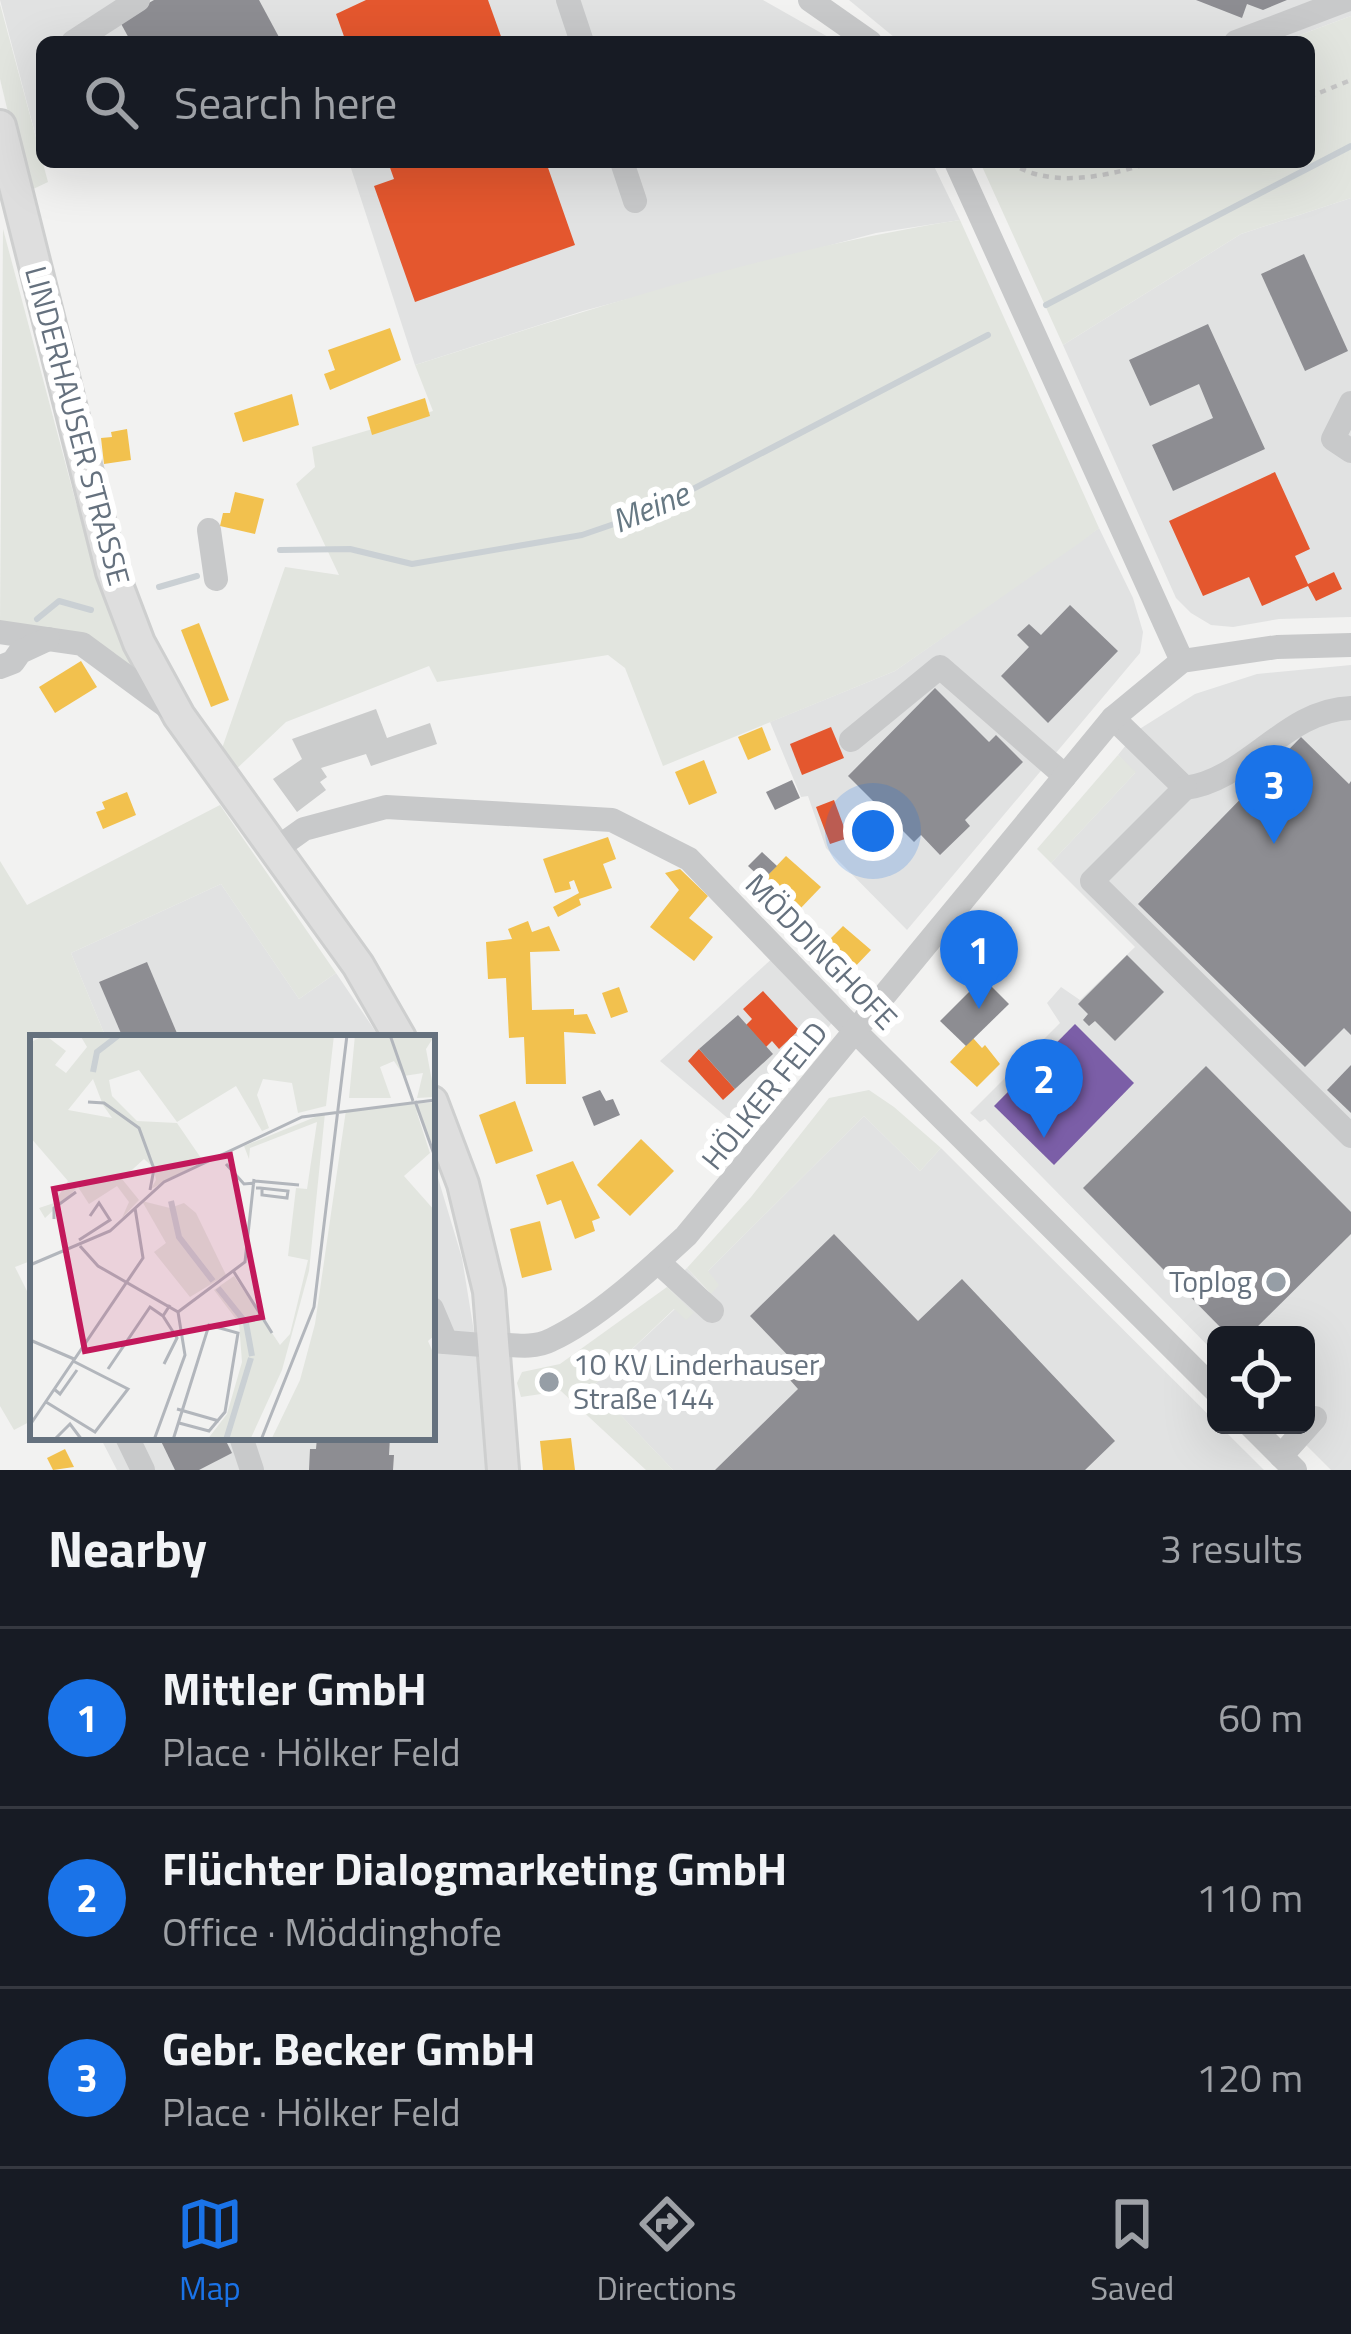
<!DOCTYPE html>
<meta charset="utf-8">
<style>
:root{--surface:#171b24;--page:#242831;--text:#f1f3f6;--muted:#9ea1a6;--line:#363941;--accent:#1a73e8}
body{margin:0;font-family:"Titillium Web",sans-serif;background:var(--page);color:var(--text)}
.controls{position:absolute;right:36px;bottom:36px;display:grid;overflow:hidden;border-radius:18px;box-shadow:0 12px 48px #0002}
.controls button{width:108px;height:108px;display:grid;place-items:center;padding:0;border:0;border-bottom:3px solid var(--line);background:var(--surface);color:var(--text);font:60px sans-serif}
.you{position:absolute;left:873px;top:831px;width:42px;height:42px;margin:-30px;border:9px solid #fff;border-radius:50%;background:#1a73e8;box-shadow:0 0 0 18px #1a73e833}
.badge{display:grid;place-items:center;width:78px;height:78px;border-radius:50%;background:var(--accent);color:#fff;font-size:39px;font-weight:700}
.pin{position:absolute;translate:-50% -99px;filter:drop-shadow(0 3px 6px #0008)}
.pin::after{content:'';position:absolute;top:63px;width:42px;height:36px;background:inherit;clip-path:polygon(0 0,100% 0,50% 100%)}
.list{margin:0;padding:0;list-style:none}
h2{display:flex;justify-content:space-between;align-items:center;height:156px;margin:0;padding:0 48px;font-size:51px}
h2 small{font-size:39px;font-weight:400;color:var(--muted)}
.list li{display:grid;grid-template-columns:78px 1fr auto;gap:36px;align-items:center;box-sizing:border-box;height:180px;padding:0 48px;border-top:3px solid var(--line)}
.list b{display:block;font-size:45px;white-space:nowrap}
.list p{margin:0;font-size:39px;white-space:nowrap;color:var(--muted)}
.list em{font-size:39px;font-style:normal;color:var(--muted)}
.icon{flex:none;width:66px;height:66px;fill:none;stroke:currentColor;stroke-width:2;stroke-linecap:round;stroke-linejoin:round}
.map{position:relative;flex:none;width:1351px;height:1470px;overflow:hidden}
.search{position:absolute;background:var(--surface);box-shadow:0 12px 48px #0002;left:36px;right:36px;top:36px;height:132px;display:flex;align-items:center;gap:30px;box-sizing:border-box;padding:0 42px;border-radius:18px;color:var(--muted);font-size:45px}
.sheet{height:696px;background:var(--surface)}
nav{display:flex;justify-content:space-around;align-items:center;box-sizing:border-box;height:168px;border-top:3px solid var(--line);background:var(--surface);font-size:33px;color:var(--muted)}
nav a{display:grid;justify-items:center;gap:6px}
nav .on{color:var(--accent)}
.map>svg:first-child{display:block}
.built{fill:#e1e2e2}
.green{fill:#e2e5df}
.homes{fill:#f2c14e}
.shops{fill:#e4572e}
.offices{fill:#7b5ea7}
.industry{fill:#8d8d92}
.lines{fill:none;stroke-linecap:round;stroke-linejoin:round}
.stream{stroke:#cad0d4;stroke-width:6}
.building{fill:#cbcccc}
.major-casing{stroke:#cecfcf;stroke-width:36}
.path{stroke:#c7c7c7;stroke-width:4.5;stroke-dasharray:6 6;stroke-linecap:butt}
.minor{stroke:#c8c9ca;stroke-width:24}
.major{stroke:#dedede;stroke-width:30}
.poi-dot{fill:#969ea6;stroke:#fff;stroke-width:4.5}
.labels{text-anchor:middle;stroke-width:12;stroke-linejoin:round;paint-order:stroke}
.street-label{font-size:30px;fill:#65717e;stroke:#fff}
.poi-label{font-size:30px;fill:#65717e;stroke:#fff;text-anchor:end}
.water-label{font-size:33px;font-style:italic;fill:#667883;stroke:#fff}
.inset-river{fill:none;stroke:#cad0d4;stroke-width:6}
.inset-road{fill:none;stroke:#b2b6bc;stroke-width:3}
.view{fill:#c2185b;fill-opacity:0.15;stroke:#c2185b;stroke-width:6}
.inset-edge{fill:none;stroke:#65717e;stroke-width:6}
</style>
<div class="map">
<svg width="1351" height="1470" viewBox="0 0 1351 1470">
<rect width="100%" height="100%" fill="#f2f2f1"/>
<g class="built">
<path d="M0,0H763L837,42H310L308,37L299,42H42V160Z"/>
<path d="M849,0H1351V16L1281,42H900Z"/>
<path d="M349,162H932L960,220L876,233L583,311L415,365Z"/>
<path d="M1351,198V617L1279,619L1233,627L1211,625L1191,613L1176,598L1063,345L1241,234Z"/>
<path d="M1099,528L1133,598L1143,632L1140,653L907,930L826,848L808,796L801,797L770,722L895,671Z"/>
<path d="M1351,665V1470H1331L1286,1425H1306V1335H1216V1354L985,1119L980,1122L970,1113L1060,1023L1047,1003L1061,987L1080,1000L1135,947L1051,863L1135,773L1118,755L1138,730L1195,694L1257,674Z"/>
<path d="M221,884L299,999L336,973L380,1038H106L71,953Z"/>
<path d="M775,956L835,1019L743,1131L660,1061Z"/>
<path d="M864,1116L920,1171L941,1148L1264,1470H673L593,1386L675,1309L693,1313L667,1287L687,1268L710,1294L707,1272Z"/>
<path d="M432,1158L462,1258L475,1338L488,1470H117L100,1437H432Z"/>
</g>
<g class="green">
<path d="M0,4L48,182L27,192L0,79Z"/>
<path d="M1351,16V198L1241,234L1063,345L980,162H1309V42H1281Z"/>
<path d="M960,220L1099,528L1081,542L895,671L663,766L625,668L608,655L437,682L429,666L286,722L230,775L219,757L285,567L339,575L296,484L315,467L312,447L433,411L415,365C593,308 775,249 960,220Z"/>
<path d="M3,229L76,503L104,581L151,688L116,654L0,622Z"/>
<path d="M1118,755L1136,772L1051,863L1037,849Z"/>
<path d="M220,805L336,973L299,999L221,884L71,953L106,1038H33V1260L15,1267L33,1303V1420L14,1430L0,1406V861L27,905Z"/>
<path d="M869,1090L894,1107L941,1148L920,1171L864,1116L708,1271L719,1285L711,1294L687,1268L751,1197L829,1098Z"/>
<path d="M667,1287L694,1313L686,1320L674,1309L593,1386L673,1470H646L561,1391L521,1397L517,1383L522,1372L560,1364Z"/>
</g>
<g class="homes">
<path d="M390,328L401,360L330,390L324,374L335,370L328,350Z"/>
<path d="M292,394L299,425L243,442L234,413Z"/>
<path d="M425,398L430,416L372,435L367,417Z"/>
<path d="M127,429L131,460L104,464L101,438L112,437L111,432Z"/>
<path d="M235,492L264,499L255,534L220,526L223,513H230Z"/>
<path d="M199,623L229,700L211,707L181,630Z"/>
<path d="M81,661L97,687L55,713L39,687Z"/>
<path d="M762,727L771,750L748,760L738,737Z"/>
<path d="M704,760L717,793L689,805L675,772Z"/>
<path d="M127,792L136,815L103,829L96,812L105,809L102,802Z"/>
<path d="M608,837L616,859L603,864L612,888L579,899L581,905L558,917L553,907L579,893L574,880L569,882L571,889L555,893L543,859Z"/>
<path d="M786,856L821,887L797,912L763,880Z"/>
<path d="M680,869L708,896L689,918L713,937L694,961L650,927L679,890L665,873Z"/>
<path d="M528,921L532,932L549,926L560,951L530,952L532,1010L574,1009V1015L587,1014L596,1034L564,1032L566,1084H526L524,1037L509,1038L506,978L488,979L486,942L512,939L508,929Z"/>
<path d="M843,926L871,950L850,972L829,951L835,946L829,940Z"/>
<path d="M619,987L628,1012L611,1018L602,993Z"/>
<path d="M973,1038L982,1048L985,1045L1000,1064L977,1087L950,1062Z"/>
<path d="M515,1101L533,1151L496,1164L479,1115Z"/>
<path d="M641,1139L674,1171L630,1216L597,1185Z"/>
<path d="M573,1161L600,1218L592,1221L595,1231L575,1239L561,1200L547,1205L536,1175Z"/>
<path d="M540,1221L552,1270L522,1278L510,1229Z"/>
<path d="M571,1438L575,1470H543L540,1441Z"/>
<path d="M65,1449L74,1467L53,1470L47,1458Z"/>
</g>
<g class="shops">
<path d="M366,0H488L503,42H346L336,14Z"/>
<path d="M388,162H546L575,245L415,302L374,186L394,179Z"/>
<path d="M1275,472L1310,549L1295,556L1308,584L1334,572L1342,589L1316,601L1308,586L1262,606L1249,577L1203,596L1169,521Z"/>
<path d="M831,727L844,758L802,775L790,744Z"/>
<path d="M834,800L848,838L830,844L816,807Z"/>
<path d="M763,991L799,1030L779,1049L772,1041L766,1047L746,1025L752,1019L743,1009Z"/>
<path d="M699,1049L735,1089L723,1100L688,1061Z"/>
</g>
<path class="offices" d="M1075,1024L1134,1083L1054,1165L994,1106Z"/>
<g class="industry">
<path d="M154,0H259L280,39L274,42H131L119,20Z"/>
<path d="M1196,0H1287L1263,10L1247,4L1242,18Z"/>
<path d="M1304,254L1348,351L1305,371L1261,274Z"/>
<path d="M1208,324L1265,449L1173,491L1152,445L1213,418L1199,384L1150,406L1129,360Z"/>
<path d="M1070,605L1118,651L1048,723L1001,676L1029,647L1017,635L1029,624L1041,635Z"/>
<path d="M935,688L989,742L996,735L1023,762L965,820L970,826L940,855L921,835L914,842L848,776Z"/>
<path d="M1301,737L1349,784L1351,781V1035L1344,1028L1305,1067L1138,904Z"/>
<path d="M792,780L800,798L775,810L766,792Z"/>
<path d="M762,852L777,866L763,880L748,866Z"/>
<path d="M1127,955L1164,992L1115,1041L1095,1021L1089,1026L1083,1020L1088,1014L1078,1004Z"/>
<path d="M147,962L179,1038H123L99,982Z"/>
<path d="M983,978L1009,1004L966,1046L940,1021Z"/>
<path d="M738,1015L773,1054L735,1089L699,1049Z"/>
<path d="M1351,1065V1113L1327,1090Z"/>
<path d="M1206,1066L1351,1212V1234L1249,1335H1228L1083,1188Z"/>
<path d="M600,1090L606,1101L613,1099L620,1115L594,1126L582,1097Z"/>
<path d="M834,1234L918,1321L962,1279L1115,1441L1085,1470H715L798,1389L790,1380L801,1369L750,1316Z"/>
<path d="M159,1437H224L232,1453L199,1470H175Z"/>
<path d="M317,1437H390L389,1455H394L393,1470H309L310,1449H316Z"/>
</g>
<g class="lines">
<g class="stream">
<path d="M1046,305L1351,146"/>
<path d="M280,550L350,549L412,564L582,535L649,512L988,335"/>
<path d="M159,587L197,576"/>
<path d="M37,619L59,601L91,610"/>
</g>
</g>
<path class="building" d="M376,709L387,738L430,723L437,744L371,766L366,754L321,768L327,777L320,782L326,790L297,812L273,779L302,759L292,739Z"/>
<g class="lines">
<g class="major-casing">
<g id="major">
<path d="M0,126L112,572L139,643L179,716L358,965L400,1038"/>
<path d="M432,1102L463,1184L489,1291L503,1470"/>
</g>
</g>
<g class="path">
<path d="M1309,97L1351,80"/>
<path d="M1010,162C1049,190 1110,176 1151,162"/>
</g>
<g class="minor">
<path d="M568,0L582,42"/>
<path d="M810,0L870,42"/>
<path d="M73,42L138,0"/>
<path d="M1236,42L1346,0"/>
<path d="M622,162L635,201"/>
<path d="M956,162L1182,661"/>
<path d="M1351,403L1333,439L1351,451"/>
<path d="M209,530L216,579"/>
<path d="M0,632L82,644L173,711"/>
<path d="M0,667L13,662L20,652L48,639"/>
<path d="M1113,718L1185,788C1248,780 1285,710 1351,708"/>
<path d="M851,740L940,667L1065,776"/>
<path d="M1185,788L1092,881L1351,1136"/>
<path d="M276,849L304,829L386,807L612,820L689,859L856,1032L1216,1391"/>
<path d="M658,1262L712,1311"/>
<path d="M432,1309L446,1342"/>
<path d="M432,1341L495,1346"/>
<path d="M495,1344C515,1345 533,1349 551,1340C598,1318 648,1271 686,1236L1113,718L1182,661L1277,647L1351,645"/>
<path d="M1250,1425L1295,1470"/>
<path d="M127,1437L143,1470"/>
<path d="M241,1437L252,1470"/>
<path d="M1281,1456L1315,1418"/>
</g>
<use href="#major" class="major"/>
</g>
<g class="poi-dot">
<circle cx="1276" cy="1282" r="12"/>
<circle cx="549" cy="1382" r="12"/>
</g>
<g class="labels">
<g class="street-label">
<text transform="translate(77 426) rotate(75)" y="10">LINDERHAUSER STRASSE</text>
<text transform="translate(821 952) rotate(46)" y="10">MÖDDINGHOFE</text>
<text transform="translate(765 1096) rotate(-51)" y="10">HÖLKER FELD</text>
</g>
<g class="poi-label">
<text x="1252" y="1292">Toplog</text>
<text x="573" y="1375" text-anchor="start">10 KV Linderhauser<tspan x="573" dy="34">Straße 144</tspan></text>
</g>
<g class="water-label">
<text transform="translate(650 507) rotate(-23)" y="12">Meine</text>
</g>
</g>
<g transform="translate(30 1035)">
<rect width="405" height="405" fill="#f2f2f1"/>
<path d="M15,0L36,16L25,30L36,38L57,12L50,0H304L296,71L268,78L262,48L233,44L227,60L239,93L232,96L206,51L147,87L109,35L79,45L82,61L107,86L147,88L173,126L121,154L126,145L121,119L123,132L114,124L92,144L109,165L92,183L99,167L87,151L59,169L48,152L15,183L9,173L24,168L38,146L0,102V28L3,6ZM63,44L73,70L82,83L38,75ZM325,0H405L396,14L405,62L387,63L393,38L374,41L364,26L350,32L361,63H319ZM405,67V115L386,75L400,118L374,141L405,176V300L398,306L405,322V405H241L270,345L285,289L316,75ZM295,78L279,236L252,335L220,405H177L197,379L212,327L209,288L184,255L204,241L250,310L260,299L278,225L258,221L266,153L277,154L287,87L220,113L219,124L214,111ZM112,166L140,173L154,168L166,178L196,240L160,262L124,217L136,208Z" fill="#e2e5df" fill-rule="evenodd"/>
<path class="inset-river" d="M63,37L67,17L89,0M141,166L149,202L183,246M188,253L216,288L222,321M196,405L221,323"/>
<path class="inset-road" d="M360,0L383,66M385,66L405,122M58,67L74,68L109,93L124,134L120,155M196,129L214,149L225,148M225,146L269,150M226,153H230L258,156L257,163L232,160V153M24,184V173L46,157M49,205L80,185L69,168L60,181M50,211L68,231L148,277L155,320L124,405M0,230L80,196L134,147L272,82L405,65M204,237L242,298M148,277L215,227L224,144M0,305L44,324M134,329L147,303L133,281L140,270M78,334L120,272L133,281M24,354L30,359L47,335M16,367L65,397L98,354L43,326M147,374L189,386M0,390L113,223L105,173M24,405L40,389L52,405M143,405L179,290L208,298L195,377L179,396L149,388M231,405L284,272L317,0"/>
<path class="view" d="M200,120L232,282L55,316L24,154Z"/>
<rect width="405" height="405" class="inset-edge"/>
</g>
</svg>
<div class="controls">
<button><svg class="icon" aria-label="locate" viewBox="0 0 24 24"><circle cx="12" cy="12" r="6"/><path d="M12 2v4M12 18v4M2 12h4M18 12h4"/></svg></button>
</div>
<div class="you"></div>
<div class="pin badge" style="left:979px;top:1009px">1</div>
<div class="pin badge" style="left:1044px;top:1138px">2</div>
<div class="pin badge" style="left:1274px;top:844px">3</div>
<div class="search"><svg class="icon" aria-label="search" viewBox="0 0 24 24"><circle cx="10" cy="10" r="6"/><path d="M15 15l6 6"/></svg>Search here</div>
</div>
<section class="sheet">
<h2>Nearby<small>3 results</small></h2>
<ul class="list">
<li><span class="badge">1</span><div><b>Mittler GmbH</b><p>Place · Hölker Feld</p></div><em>60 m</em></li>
<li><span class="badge">2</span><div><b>Flüchter Dialogmarketing GmbH</b><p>Office · Möddinghofe</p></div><em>110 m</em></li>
<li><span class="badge">3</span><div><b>Gebr. Becker GmbH</b><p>Place · Hölker Feld</p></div><em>120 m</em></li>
</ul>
</section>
<nav>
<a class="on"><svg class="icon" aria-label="map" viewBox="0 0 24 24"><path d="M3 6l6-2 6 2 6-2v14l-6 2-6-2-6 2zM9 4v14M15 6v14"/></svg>Map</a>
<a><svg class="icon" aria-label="directions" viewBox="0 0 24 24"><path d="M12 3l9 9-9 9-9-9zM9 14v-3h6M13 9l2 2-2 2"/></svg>Directions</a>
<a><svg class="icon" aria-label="saved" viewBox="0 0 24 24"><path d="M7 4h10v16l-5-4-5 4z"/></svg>Saved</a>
</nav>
